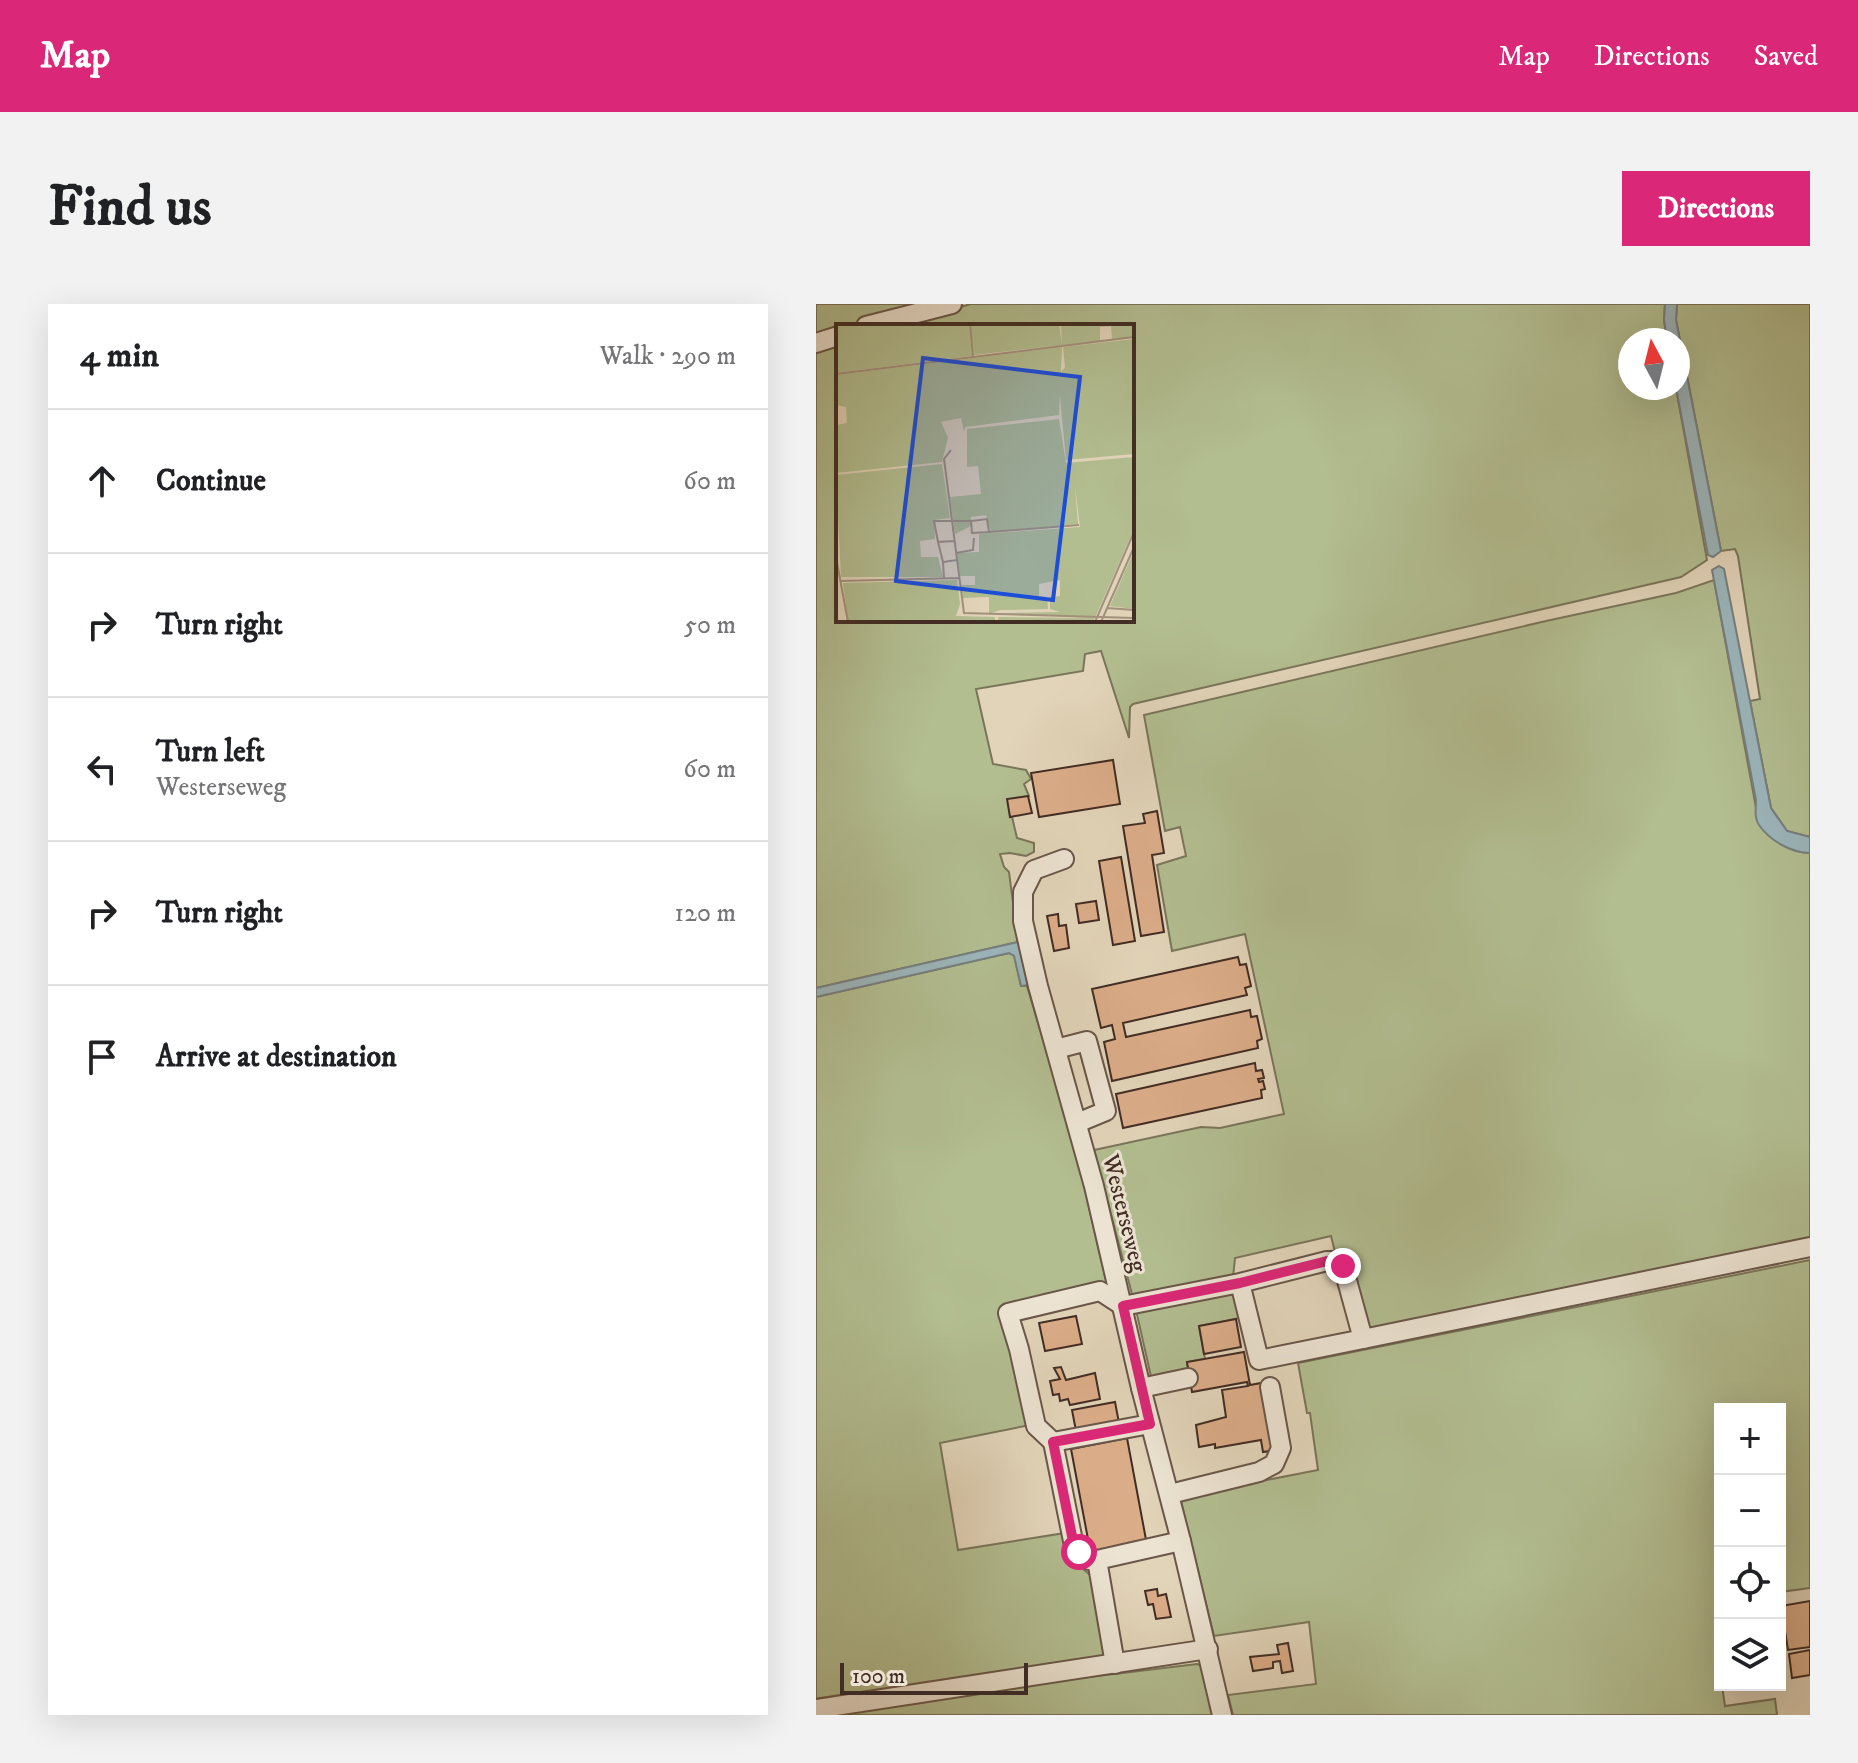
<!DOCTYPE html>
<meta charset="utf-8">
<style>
:root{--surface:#fff;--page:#f2f2f2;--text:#202124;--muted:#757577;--line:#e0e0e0;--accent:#db2777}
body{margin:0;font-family:"IM FELL DW Pica",serif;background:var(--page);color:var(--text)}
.controls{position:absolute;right:24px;bottom:24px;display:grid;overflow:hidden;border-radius:0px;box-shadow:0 8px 32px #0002}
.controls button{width:72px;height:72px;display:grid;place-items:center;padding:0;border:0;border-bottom:2px solid var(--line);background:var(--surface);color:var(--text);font:40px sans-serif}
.compass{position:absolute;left:802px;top:24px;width:72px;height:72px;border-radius:50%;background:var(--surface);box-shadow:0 8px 32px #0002;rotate:353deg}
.scale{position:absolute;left:24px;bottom:20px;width:188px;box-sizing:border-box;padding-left:8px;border:4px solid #422d24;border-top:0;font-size:22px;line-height:28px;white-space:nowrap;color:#422d24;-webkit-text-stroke:6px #ece3d2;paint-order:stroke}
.stop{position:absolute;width:24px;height:24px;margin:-18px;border:6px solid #db2777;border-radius:50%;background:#fff}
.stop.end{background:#db2777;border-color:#fff;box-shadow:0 2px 8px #0008}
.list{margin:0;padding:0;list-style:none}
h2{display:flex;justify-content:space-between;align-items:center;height:104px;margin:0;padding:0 32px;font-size:34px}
h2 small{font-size:26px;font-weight:400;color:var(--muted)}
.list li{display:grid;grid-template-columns:52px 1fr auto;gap:24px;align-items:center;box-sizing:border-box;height:144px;padding:0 32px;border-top:2px solid var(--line)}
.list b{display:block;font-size:30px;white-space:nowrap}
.list p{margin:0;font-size:26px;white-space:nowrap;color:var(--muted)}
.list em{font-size:26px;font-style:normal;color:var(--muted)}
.icon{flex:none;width:44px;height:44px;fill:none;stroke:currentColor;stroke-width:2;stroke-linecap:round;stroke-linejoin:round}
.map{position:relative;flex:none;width:994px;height:1411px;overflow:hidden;border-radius:0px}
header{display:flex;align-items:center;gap:48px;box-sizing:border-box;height:112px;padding:0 40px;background:var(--accent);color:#fff}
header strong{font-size:38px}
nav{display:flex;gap:44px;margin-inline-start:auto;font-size:28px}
.intro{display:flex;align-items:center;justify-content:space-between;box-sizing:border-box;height:192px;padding:0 48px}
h1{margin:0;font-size:56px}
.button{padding:20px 36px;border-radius:0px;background:var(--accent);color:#fff;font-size:28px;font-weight:700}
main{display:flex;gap:48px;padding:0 48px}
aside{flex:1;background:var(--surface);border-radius:0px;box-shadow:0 8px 32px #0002}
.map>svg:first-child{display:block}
.green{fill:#b2bd90;stroke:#7a755a;stroke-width:2}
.water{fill:#9bb5bb;stroke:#777f7f;stroke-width:2}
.building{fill:#dbac88;stroke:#422d24;stroke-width:2}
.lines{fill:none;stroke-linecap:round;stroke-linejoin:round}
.minor-casing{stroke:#6a5749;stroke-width:22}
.minor{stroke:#ece3d2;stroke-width:18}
.route{stroke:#db2777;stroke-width:10}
.labels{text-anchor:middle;stroke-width:6;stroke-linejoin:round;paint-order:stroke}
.street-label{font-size:24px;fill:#422d24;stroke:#ece3d2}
.inset-road{fill:none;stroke:#a2917d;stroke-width:2}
.view{fill:#1d4ed8;fill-opacity:0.15;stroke:#1d4ed8;stroke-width:4}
.inset-edge{fill:none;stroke:#422d24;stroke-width:4}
</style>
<header>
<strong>Map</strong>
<nav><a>Map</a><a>Directions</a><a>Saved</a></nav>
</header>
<div class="intro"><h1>Find us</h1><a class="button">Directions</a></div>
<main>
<aside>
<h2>4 min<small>Walk · 290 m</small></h2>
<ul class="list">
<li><svg class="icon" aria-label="ahead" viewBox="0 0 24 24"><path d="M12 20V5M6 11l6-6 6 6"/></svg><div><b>Continue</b></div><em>60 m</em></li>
<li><svg class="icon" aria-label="right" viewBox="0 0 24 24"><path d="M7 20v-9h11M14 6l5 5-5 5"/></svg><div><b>Turn right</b></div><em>50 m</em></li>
<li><svg class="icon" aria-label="left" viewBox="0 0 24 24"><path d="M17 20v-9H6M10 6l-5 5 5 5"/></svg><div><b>Turn left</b><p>Westerseweg</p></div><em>60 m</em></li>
<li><svg class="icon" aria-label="right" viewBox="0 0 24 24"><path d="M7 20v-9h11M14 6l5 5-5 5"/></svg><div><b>Turn right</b></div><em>120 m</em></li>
<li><svg class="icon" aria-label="arrive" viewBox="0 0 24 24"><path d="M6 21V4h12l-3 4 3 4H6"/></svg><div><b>Arrive at destination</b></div></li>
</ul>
</aside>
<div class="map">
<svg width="994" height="1411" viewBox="0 0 994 1411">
<rect width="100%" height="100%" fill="#e2d4b9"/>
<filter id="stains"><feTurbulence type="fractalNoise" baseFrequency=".0025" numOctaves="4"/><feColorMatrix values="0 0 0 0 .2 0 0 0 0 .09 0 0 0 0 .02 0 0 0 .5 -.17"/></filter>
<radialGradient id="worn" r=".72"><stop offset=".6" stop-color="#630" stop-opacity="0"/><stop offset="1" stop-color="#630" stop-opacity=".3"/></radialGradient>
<g class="green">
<path d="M0,0H112L33,22H22V26L0,33Z"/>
<path d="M155,0H849L848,16L851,36H814V84H860L891,256L865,273L317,400L314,403L313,434L285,347L269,350L267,367L160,385L177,460L210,466L215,475L208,480L213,492L192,496L201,534L218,539V548L210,552L194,549L184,550L188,563L193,568L202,638L0,684V45L22,38V316H316V22H75Z"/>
<path d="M861,0H994V533L971,527L955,504L934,397L944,395L922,252L919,245L905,247L860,16Z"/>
<path d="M898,276L943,520C956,533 975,549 994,549V941L558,1032L549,1023L520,952L515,932L419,954L417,974L317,994L278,846L385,823L404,824L468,810L429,630L356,647L341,561L370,552L364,523L349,527L328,411L730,317L860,289Z"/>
<path d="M193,649L198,651L205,682H211L267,869L269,886L291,981L189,1003L214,1121L124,1139L142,1246L249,1229C255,1251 261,1264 281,1275L292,1353L0,1395V693Z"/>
<path d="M994,956V1284L964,1288V1105H904V1318L899,1319L904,1381H906L909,1402L959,1395L961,1411H417L412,1391L500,1380L493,1318L398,1332L364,1193L502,1166L494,1109H491L482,1059Z"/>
<path d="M410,986L421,991L427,1011L420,1015L383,1022L389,1055L371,1058L373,1069L336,1077L320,1006Z"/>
<path d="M381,1360L387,1362L402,1411H4L215,1380Z"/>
</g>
<g class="water">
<path d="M849,0H861L860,16L905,247L897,253L892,251L860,84L862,36H851L848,16Z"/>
<path d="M903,262L908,265L955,504L971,527L994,533V549C976,549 954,537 943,521C938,514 940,505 940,496L896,266Z"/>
<path d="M202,638L213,681L205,682L198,652L193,649L0,693V684Z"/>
</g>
<g class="building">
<path d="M297,456L304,500L223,513L215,469Z"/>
<path d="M212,492L216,509L194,513L191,495Z"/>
<path d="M341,507L348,549L336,551L348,628L325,632L307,522L329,519L327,510Z"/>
<path d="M305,553L319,637L297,641L283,557Z"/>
<path d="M280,597L283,616L263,619L260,600Z"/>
<path d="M242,610L243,622L250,621L253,644L238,647L231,612Z"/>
<path d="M422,653L424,661L430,660L435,682L429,684L431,691L307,719L310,733L434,706L435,713L441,712L446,735L441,737L442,744L296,777L288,738L299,735L296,721L285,724L276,685Z"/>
<path d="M439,759L440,767L446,766L448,774L442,775L443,778L447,777L449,785L445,786L446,794L307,824L300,790Z"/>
<path d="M260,1012L266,1040L229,1047L223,1019Z"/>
<path d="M420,1015L425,1043L388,1050L383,1022Z"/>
<path d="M428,1048L434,1081L445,1079L453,1125L460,1146L447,1148L445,1136L399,1144V1140L383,1143L380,1121L410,1113L406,1086L432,1082L431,1078L376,1088L371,1058Z"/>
<path d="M245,1063L250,1076L279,1069L284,1095L254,1101L252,1095L244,1097L243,1090L237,1091L234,1077L244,1075L238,1064Z"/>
<path d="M299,1098L303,1119L260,1127L256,1106Z"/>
<path d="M311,1134L331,1241L275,1251L255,1145Z"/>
<path d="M341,1285L342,1292L350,1290L355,1313L340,1315L337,1300L332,1301L329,1287Z"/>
<path d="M994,1297V1343L972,1346L965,1302Z"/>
<path d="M472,1339L477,1367L466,1369L464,1357L457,1358V1364L437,1367L434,1353L463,1350L461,1341Z"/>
<path d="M994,1346V1371L976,1374L973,1350Z"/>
</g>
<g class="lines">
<g class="minor-casing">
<g id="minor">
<path d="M50,22L136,0"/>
<path d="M0,39L22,32"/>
<path d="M248,555L218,566L207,588V617L222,682L278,882L325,1084L365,1237L406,1411"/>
<path d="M240,745L271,737L290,807L261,819"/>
<path d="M547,1035L994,943"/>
<path d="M325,1084L372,1074"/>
<path d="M237,1138L220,1122L203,1045L192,1009L284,987L307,1002L424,979L443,1056L547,1035L527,962L521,957H511L424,979"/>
<path d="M354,1190L443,1168L458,1160L465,1144L454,1083"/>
<path d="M281,1256H273L263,1248L257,1237L237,1138L334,1120"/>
<path d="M299,1360L281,1256L365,1237"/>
<path d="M0,1405L392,1345"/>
</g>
</g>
<use href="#minor" class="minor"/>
</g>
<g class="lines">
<path class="route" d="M263,1248L257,1237L237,1138L334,1120L307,1002L424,979L511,957H521L527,962"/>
</g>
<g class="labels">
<g class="street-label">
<text transform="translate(309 909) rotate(76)" y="8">Westerseweg</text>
</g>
</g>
<g transform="translate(20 20)">
<rect width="298" height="298" fill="#e2d4b9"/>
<path d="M0,0H133L136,32L0,49ZM134,0H223L226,21L225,0H298V13L276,15L275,2L264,3V17L138,31ZM298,15V130L230,136L222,52L229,43L227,23ZM226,23L223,91L129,103L128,108L125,94L105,98L112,113L106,138L0,149V101L11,99L10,83L0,81V51ZM223,95L230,139L298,133V205L257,298H161L163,293L256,294L166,289L224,288L214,285V273L224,272V256L203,260V272L211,273L212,285L164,286L153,290V273L126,274L125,261H139V252H124L121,229L143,228V210L244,203L239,162L242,200L155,208L150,191L135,193V202L119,210L114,173L145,170L142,142L131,143V105ZM106,140L114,194L98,196L99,215L84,217L85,233H102L107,253H5L0,151ZM298,227V285L274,282ZM121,256L124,280L120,292L159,293V298H12L7,259Z" fill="#b2bd90"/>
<path class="inset-road" d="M134,0L137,33M0,50L298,13M115,126L108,135L128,289L298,294M153,208L243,201M102,218L98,197H135L136,209L153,208L151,195L135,197M120,229L137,226L138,214M0,233L12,298M107,238L102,218L118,217M108,254L107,238L121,236M4,257L123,254M271,284L298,286M259,298L298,208M265,298L298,223"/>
<path class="view" d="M87,34L244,53L217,276L60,257Z"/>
<rect width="298" height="298" class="inset-edge"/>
</g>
<rect width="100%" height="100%" filter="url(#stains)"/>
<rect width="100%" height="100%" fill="url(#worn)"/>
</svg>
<div class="controls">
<button>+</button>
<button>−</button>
<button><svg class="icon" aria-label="locate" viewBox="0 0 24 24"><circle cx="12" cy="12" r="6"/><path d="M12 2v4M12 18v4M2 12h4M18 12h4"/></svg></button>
<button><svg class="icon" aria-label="layers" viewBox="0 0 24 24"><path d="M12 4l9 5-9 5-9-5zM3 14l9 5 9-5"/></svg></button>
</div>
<svg class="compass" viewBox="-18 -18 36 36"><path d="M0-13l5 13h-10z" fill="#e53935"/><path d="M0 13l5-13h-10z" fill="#757577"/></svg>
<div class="scale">100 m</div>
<div class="stop" style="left:263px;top:1248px"></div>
<div class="stop end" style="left:527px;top:962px"></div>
</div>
</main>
